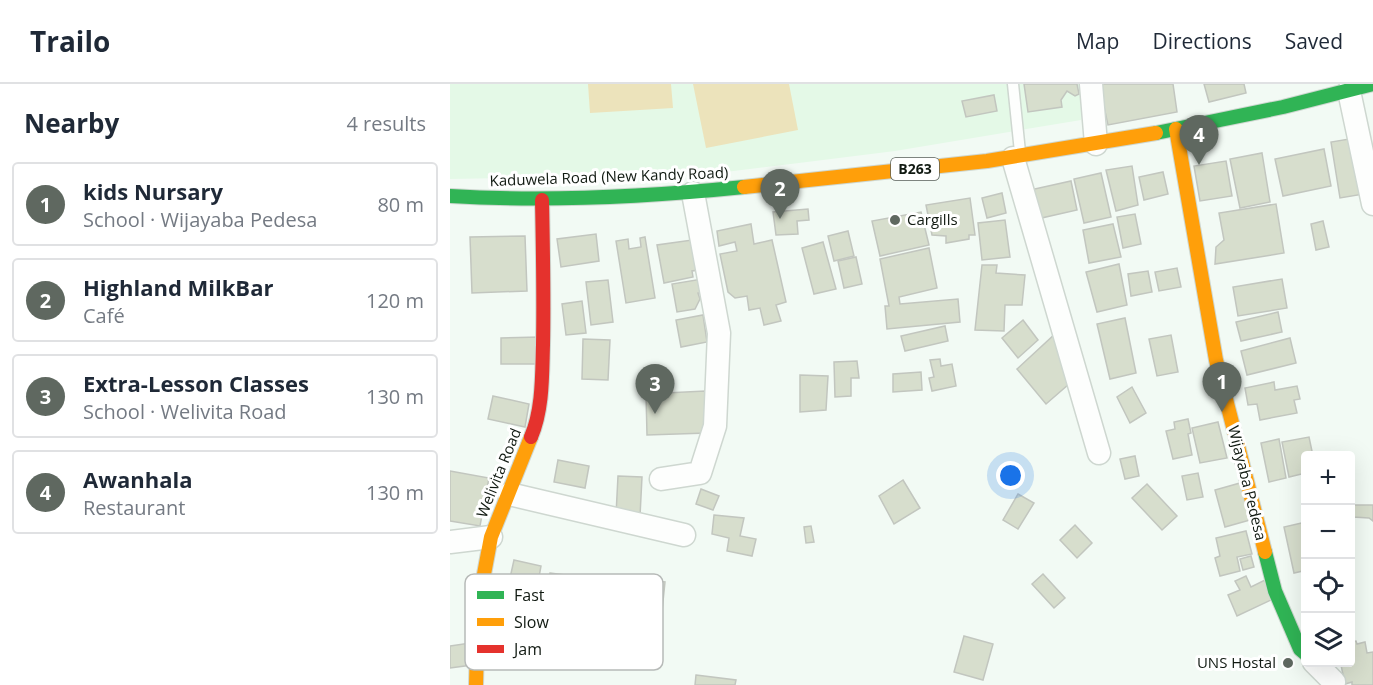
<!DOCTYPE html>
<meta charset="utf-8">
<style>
:root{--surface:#fff;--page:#f2f2f3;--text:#1f2937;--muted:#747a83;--line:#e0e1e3;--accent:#5f6860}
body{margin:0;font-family:"Open Sans",sans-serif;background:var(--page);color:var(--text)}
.controls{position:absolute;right:18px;bottom:18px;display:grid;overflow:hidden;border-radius:6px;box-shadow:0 6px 24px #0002}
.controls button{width:54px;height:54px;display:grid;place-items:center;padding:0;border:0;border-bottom:2px solid var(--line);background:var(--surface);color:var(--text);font:30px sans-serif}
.you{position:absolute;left:561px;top:392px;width:21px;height:21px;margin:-15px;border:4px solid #fff;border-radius:50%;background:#1a73e8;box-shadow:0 0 0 9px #1a73e833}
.badge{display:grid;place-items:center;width:39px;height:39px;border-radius:50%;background:var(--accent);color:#fff;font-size:20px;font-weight:700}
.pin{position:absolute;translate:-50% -50px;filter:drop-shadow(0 2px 3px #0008)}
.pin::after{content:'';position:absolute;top:32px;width:21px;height:18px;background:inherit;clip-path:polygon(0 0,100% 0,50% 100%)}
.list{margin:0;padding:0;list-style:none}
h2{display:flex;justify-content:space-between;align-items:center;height:78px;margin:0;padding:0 24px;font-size:26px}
h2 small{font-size:20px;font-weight:400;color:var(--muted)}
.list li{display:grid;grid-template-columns:39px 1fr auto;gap:18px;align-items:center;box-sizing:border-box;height:84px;margin:0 12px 12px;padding:0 12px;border:2px solid var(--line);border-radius:6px}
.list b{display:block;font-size:22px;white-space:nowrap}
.list p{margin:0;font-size:20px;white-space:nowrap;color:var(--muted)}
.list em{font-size:20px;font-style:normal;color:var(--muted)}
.icon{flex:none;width:33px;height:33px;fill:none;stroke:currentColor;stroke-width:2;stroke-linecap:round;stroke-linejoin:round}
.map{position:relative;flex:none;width:923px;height:601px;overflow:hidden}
header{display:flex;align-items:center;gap:36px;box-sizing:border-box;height:84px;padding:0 30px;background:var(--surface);border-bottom:2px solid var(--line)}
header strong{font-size:28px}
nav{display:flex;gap:33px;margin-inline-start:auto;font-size:21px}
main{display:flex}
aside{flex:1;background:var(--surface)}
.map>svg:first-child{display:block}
.built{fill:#e4f9e7}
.green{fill:#ece3bb}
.building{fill:#d7decd;stroke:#c2c6bf;stroke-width:1.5}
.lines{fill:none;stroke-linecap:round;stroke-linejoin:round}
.lane-casing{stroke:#ced7d0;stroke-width:13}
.street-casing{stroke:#ced7d0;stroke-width:25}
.fast-casing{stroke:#ced7d0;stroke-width:16}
.slow-casing{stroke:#ced7d0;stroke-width:16}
.jam-casing{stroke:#ced7d0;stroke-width:16}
.lane{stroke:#fdfefd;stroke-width:10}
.street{stroke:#fdfefd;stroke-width:22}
.fast{stroke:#30b455;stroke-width:14}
.slow{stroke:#ff9f0a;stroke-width:14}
.jam{stroke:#e5322d;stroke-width:14}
.poi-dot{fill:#5f6860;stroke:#fff;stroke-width:2}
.labels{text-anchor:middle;stroke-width:6;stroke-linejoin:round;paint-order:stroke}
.shield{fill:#fff;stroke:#585e58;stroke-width:1.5}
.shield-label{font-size:14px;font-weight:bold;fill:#101911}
.street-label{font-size:15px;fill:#101911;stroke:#fff}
.poi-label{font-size:15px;fill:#101911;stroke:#fff;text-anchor:start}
.key{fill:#fff;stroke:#b7bab8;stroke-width:1.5}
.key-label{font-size:16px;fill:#101911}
</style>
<header>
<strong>Trailo</strong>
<nav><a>Map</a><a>Directions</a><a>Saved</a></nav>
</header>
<main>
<aside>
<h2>Nearby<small>4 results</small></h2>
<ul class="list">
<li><span class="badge">1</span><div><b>kids Nursary</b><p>School · Wijayaba Pedesa</p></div><em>80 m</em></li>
<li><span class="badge">2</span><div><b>Highland MilkBar</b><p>Café</p></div><em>120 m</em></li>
<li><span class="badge">3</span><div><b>Extra-Lesson Classes</b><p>School · Welivita Road</p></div><em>130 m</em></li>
<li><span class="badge">4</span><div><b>Awanhala</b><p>Restaurant</p></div><em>130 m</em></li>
</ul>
</aside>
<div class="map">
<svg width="923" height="601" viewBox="0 0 923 601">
<rect width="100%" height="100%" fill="#f2faf4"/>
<path class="built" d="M0,0H633L634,18L631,36L445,67L357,78L243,92L114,90L54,94L0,95Z"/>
<g class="green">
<path d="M138,0H221L223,24L140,29Z"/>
<path d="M243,0H339L348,46L256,64Z"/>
</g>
<g class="building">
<path d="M574,0H627L629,10L625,12L617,7L611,16L612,23L578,28Z"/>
<path d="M649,0H723L727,28L658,41Z"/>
<path d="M754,0H794L796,9L759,18Z"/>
<path d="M544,11L547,27L516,33L512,17Z"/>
<path d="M905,54L914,110L890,114L881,58Z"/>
<path d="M874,65L881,102L833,112L825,75Z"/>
<path d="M812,69L820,118L790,124L780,75Z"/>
<path d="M776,77L782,112L750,117L744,82Z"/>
<path d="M682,82L688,121L666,127L656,86Z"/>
<path d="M713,88L718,110L694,116L689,93Z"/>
<path d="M651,89L661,133L634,139L624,95Z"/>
<path d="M621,97L627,126L587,135L580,106Z"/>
<path d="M552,109L556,129L537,134L532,114Z"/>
<path d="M520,114L525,151H519V155L496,159V152L482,151L476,121Z"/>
<path d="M826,120L834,169L765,180L766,163L774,156L769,129Z"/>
<path d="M358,125L359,136L347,137L348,150L326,151L323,128Z"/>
<path d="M471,128L479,161L430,172L422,137Z"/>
<path d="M685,130L691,160L673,164L667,133Z"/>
<path d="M555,136L560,173L532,176L528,139Z"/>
<path d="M873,137L879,163L866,166L861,140Z"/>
<path d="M301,140L304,160L322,156L336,218L326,221L331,237L314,241L310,224L299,226L297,212L285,214L278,208L270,170L287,167L285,158L269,162L267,147Z"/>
<path d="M663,140L671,173L639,179L633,146Z"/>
<path d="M398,147L404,172L384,177L378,152Z"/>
<path d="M146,150L149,177L111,183L107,155Z"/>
<path d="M75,152L77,207L22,209L20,153Z"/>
<path d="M195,153L205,214L176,219L166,157L178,155L179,165L191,163L190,154Z"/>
<path d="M242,156L249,186L242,187L243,193L214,199L207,161Z"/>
<path d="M373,158L386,205L364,210L352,164Z"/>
<path d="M479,164L487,204L449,213L450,220L508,215L510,238L437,245L435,222H439L430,175Z"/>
<path d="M406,173L412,200L394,204L388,177Z"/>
<path d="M669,180L677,221L647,228L636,188Z"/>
<path d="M532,181H547L546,189L575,191L572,221H555L554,247L525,246Z"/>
<path d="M727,184L731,203L709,207L705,188Z"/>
<path d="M698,187L702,208L681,212L678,190Z"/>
<path d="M258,194L261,207L248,209L250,215L245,225L227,228L222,200Z"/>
<path d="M832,195L837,224L788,232L783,203Z"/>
<path d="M158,196L163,238L141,241L136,198Z"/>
<path d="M132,217L136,249L116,251L112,220Z"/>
<path d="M828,228L832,248L791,257L786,238Z"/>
<path d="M253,231L257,258L231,263L226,236Z"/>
<path d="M675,234L686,289L660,295L647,240Z"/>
<path d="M573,236L588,256L568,274L552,254Z"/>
<path d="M495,242L498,257L455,267L451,252Z"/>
<path d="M605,250L619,300L596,320L567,285Z"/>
<path d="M721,251L728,288L707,292L699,255Z"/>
<path d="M89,253L90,280H51V254Z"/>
<path d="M840,254L846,279L797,291L791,267Z"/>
<path d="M133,255L160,256L158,296L132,295Z"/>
<path d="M490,275L491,282L502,280L506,302L482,307L479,294L484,293L480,276Z"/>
<path d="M407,277L409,294H401V312L385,313L384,278Z"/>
<path d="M471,288L472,306L443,308V290Z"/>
<path d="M350,291L378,292L376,326L350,328Z"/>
<path d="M824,298L825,306L847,302L850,315L844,316L847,329L810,336L807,320L798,321L795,304Z"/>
<path d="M682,303L696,329L680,339L667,313Z"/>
<path d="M255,307L257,349L197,351L196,310Z"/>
<path d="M43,312L79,320L75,343L38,335Z"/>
<path d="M738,335L741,349L738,350L742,371L723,375L716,347L725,345L724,338Z"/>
<path d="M768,338L777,374L750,379L742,344Z"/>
<path d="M859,353L863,372H856V389L839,393L832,358Z"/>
<path d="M829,355L836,394L819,398L811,359Z"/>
<path d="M685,372L689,392L675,395L670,375Z"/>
<path d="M108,376L139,382L135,404L104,398Z"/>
<path d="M0,387L39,394L30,442L0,437Z"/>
<path d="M748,389L753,413L737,416L732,392Z"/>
<path d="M168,392L192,393L190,432L166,431Z"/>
<path d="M453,396L470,424L444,440L429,412Z"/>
<path d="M790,399L800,436L775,443L765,406Z"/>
<path d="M697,400L727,432L712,446L682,414Z"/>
<path d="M251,405L269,412L263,426L246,420Z"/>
<path d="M568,410L584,419L568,445L553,436Z"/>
<path d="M903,421H923V437L919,434L903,433Z"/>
<path d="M264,431L294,434L290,452L306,455L302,472L277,467L279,454L262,450Z"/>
<path d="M856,438V498L853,487L844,489L834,443Z"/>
<path d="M625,441L642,459L627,474L610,456Z"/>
<path d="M361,442L364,458L356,459L354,443Z"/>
<path d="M796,447L802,470L787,473L790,487L770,492L765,474L770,472L766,454Z"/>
<path d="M801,472L804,483L793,486L790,475Z"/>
<path d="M64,476L91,482L86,509L58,503Z"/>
<path d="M100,489L145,495L142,519L97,512Z"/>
<path d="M593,490L615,514L604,524L582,500Z"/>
<path d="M796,492L801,503L815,496L823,515L787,532L778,511L790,506L785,497Z"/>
<path d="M173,493L215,498L212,527L170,522Z"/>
<path d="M514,552L543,560L533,596L504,588Z"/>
<path d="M906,557L907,560L915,558L917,569L923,568V601H902V598L895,600L891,581L882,583L881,578H900V558Z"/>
<path d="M20,559L22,581L0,584V562Z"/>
<path d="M246,591L286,596L285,601H245Z"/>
</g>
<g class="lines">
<g class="lane-casing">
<path id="lane" d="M563,0L570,68"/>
</g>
<g class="street-casing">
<g id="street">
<path d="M641,0L646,60"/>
<path d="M899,7L923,120"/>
<path d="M563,74L649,369"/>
<path d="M211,395L250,389L265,342L269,249L243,109"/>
<path d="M59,410L234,451"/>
<path d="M0,458L41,453"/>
<path d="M864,578L884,598L883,601"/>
</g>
</g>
<g class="fast-casing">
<g id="fast">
<path d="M706,49L833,23L923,0"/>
<path d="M0,112C98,118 196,113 294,103"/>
<path d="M815,468L825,507L850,565L856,570"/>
</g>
</g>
<g class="slow-casing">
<g id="slow">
<path d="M726,45L766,276L815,468"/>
<path d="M294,103L537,77L706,49"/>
<path d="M26,601L28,522L41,453L81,353"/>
</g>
</g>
<g class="jam-casing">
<path id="jam" d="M81,353C93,325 92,291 93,261C94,213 93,164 92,116"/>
</g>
<use href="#lane" class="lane"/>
<use href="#street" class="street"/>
<use href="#fast" class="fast"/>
<use href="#slow" class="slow"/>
<use href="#jam" class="jam"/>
</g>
<g class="poi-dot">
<circle cx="445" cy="136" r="6"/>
<circle cx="838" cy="579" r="6"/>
</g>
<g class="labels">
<rect class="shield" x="441" y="74" width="48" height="22" rx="4.5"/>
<g class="shield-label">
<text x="465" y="90">B263</text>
</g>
<g class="street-label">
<text transform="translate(159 93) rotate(-2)" y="5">Kaduwela Road (New Kandy Road)</text>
<text transform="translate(49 389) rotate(-68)" y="5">Welivita Road</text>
<text transform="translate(797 399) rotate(76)" y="5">Wijayaba Pedesa</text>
</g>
<g class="poi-label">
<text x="457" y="141">Cargills</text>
<text x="826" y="584" text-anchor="end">UNS Hostal</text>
</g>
</g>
<rect x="15" y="490" width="198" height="96" rx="9" class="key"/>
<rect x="27" y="507" width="27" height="8" fill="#30b455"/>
<rect x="27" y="534" width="27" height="8" fill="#ff9f0a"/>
<rect x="27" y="561" width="27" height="8" fill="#e5322d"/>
<g class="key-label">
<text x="64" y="517">Fast</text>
<text x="64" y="544">Slow</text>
<text x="64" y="571">Jam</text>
</g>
</svg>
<div class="controls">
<button>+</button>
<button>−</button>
<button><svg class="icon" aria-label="locate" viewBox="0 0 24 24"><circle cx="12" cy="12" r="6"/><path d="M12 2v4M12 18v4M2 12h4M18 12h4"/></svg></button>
<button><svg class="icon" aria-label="layers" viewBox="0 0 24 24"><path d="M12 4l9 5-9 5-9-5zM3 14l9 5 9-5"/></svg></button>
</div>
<div class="you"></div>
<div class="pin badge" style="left:772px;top:328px">1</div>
<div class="pin badge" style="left:330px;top:135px">2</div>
<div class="pin badge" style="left:205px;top:330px">3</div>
<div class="pin badge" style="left:749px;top:81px">4</div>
</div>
</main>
